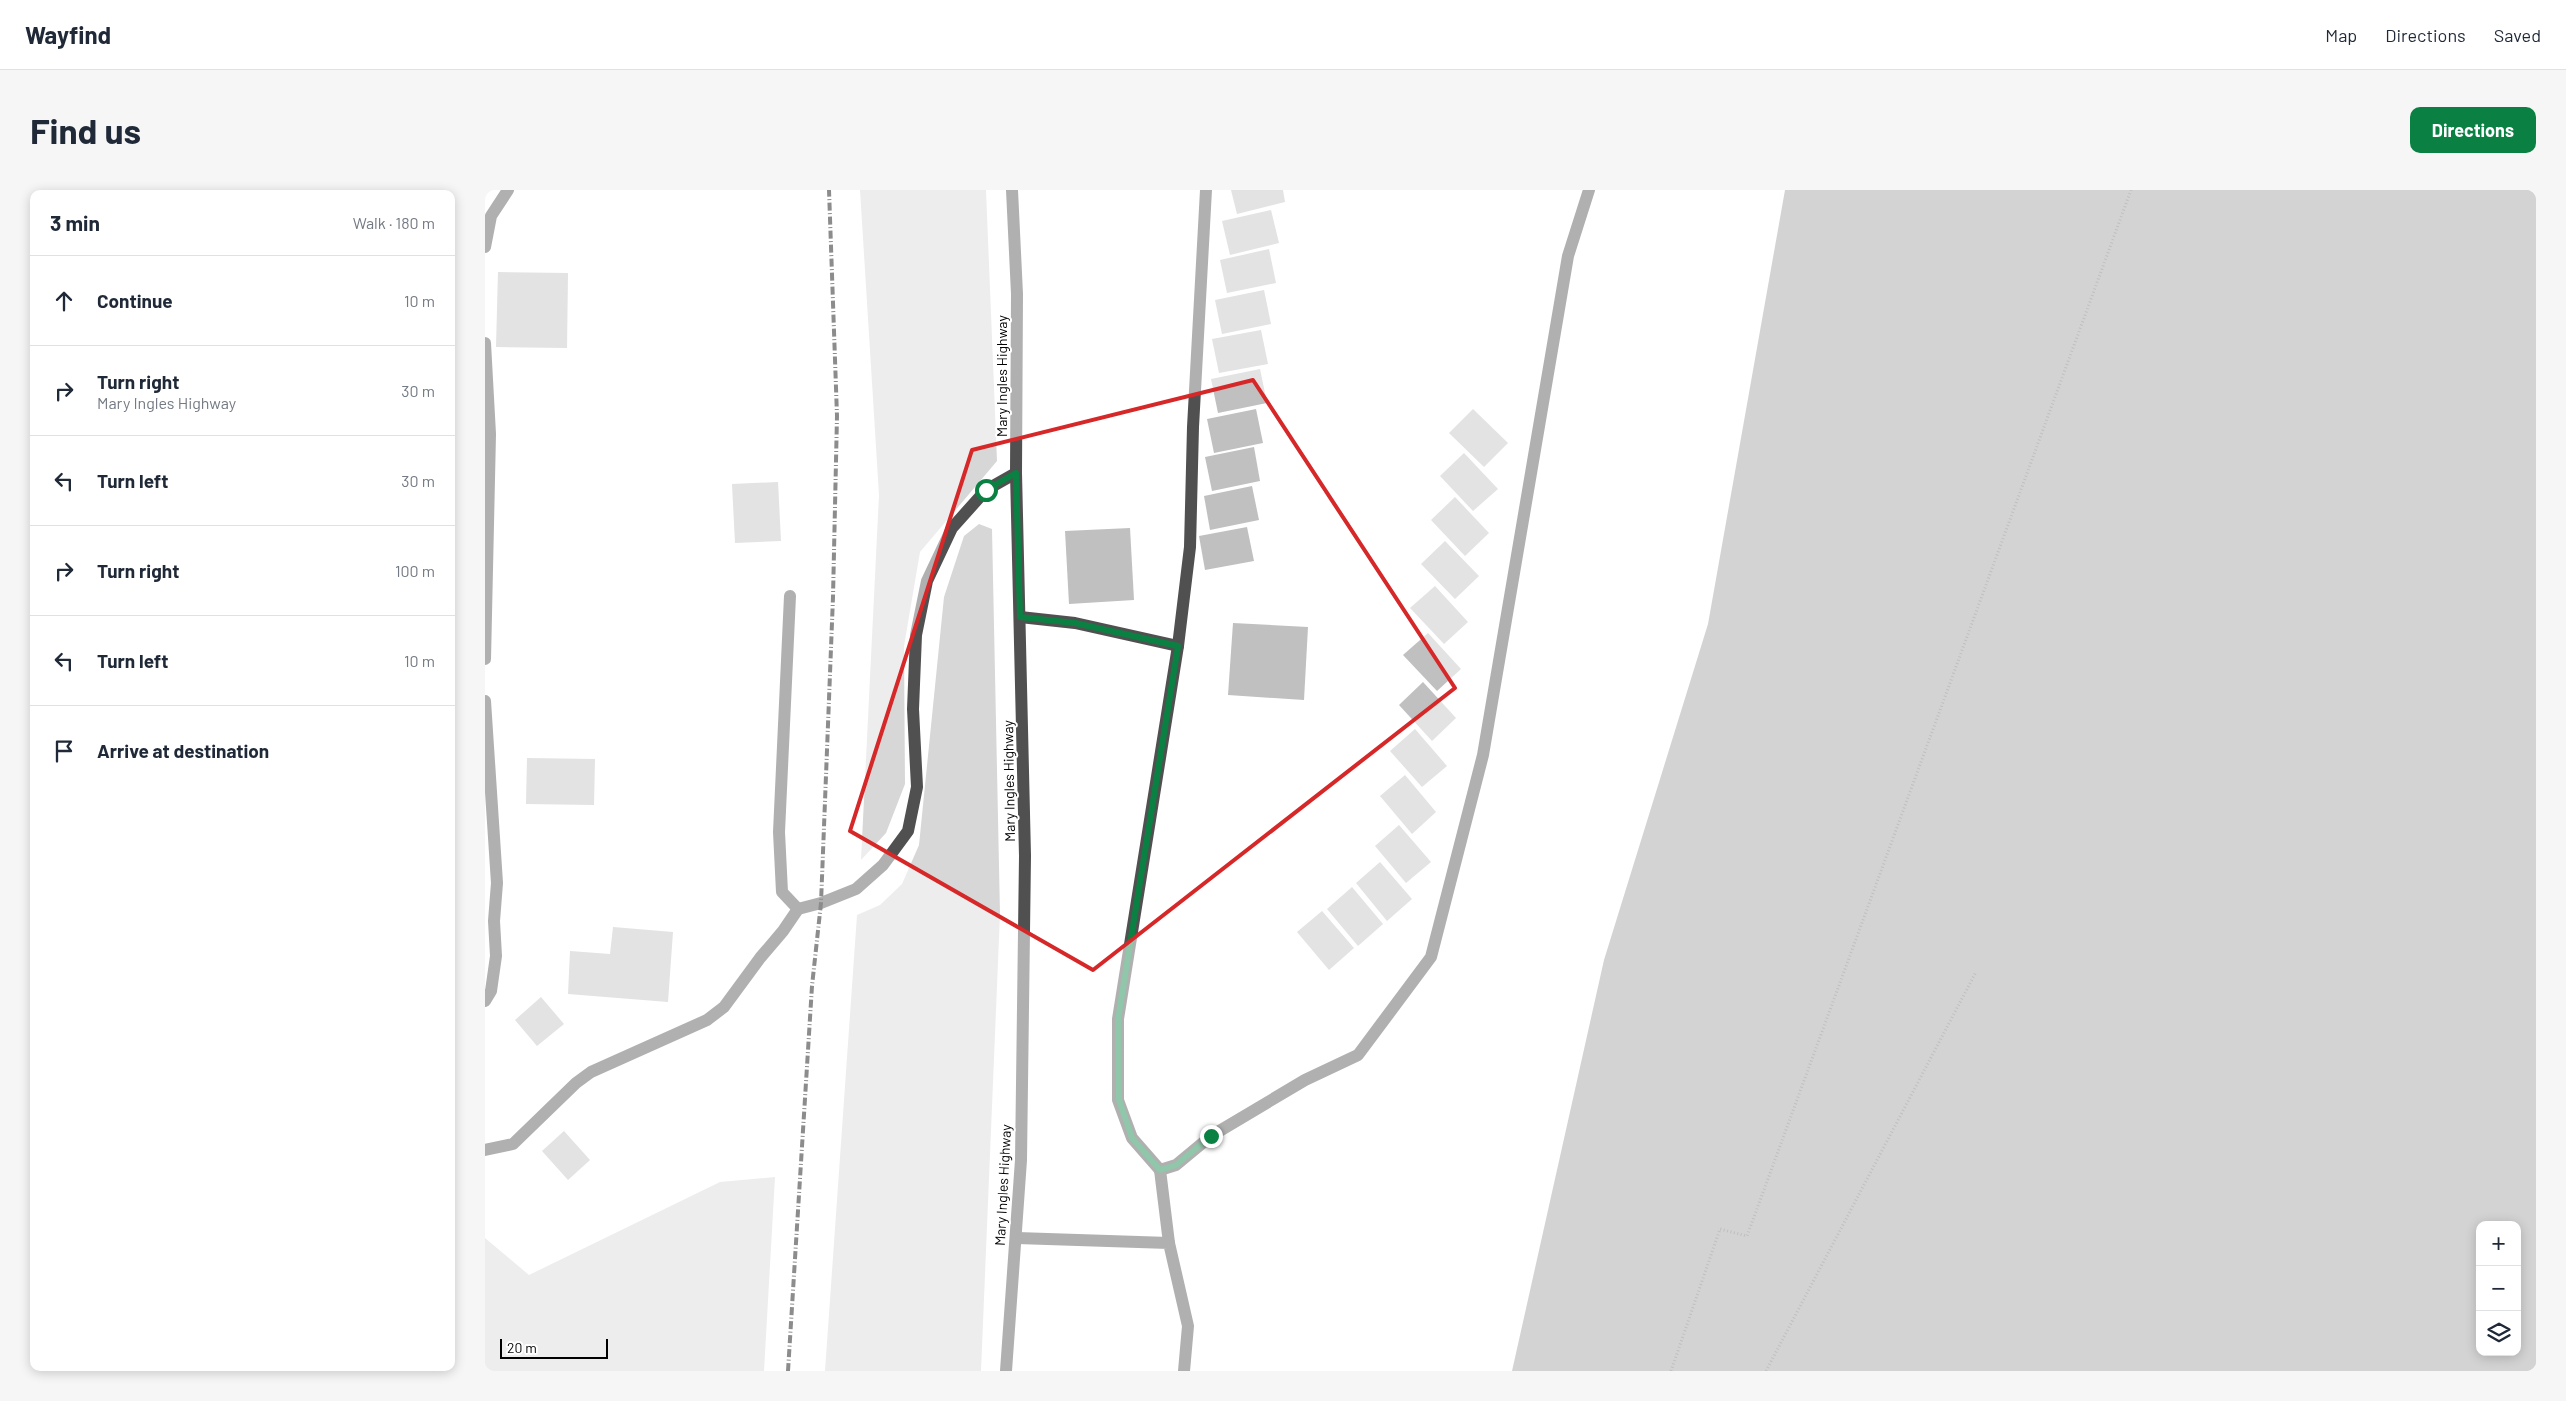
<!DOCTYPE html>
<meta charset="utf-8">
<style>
:root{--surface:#fff;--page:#f6f6f7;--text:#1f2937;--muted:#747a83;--line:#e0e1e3;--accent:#0b8043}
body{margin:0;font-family:Barlow,sans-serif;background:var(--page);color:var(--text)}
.controls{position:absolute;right:15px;bottom:15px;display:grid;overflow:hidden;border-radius:10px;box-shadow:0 2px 12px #0003}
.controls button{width:45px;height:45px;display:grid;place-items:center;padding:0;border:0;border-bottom:1px solid var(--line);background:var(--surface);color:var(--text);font:25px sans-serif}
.scale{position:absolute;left:15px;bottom:12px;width:108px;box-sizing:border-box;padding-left:5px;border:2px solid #000;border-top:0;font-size:14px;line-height:18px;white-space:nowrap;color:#000;-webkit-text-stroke:4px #fff;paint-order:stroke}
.stop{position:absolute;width:15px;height:15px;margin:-11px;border:4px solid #0b8043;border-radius:50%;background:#fff}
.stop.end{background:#0b8043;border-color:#fff;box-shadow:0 1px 5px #0008}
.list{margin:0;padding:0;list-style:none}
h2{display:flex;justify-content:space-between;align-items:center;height:65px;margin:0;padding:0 20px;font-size:21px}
h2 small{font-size:16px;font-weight:400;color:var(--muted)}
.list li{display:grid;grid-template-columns:32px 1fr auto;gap:15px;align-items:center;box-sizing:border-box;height:90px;padding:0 20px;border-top:1px solid var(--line)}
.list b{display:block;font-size:19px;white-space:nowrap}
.list p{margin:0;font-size:16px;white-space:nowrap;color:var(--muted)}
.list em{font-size:16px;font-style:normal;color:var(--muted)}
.icon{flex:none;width:28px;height:28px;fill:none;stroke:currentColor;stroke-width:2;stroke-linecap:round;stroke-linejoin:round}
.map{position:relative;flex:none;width:2051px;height:1181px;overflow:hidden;border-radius:10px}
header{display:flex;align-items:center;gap:30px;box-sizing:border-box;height:70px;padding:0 25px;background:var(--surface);border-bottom:1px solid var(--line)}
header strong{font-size:24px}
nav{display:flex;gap:28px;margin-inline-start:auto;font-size:18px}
.intro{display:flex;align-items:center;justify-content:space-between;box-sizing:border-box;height:120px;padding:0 30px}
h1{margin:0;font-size:35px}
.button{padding:12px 22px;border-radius:10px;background:var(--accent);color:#fff;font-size:18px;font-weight:700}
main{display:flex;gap:30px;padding:0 30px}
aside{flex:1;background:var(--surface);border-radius:10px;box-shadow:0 2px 12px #0003}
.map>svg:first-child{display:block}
.green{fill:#d7d7d7}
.water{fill:#9e9e9e;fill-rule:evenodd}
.building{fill:#c0c0c0}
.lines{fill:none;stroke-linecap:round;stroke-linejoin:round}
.path{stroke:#727272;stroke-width:3;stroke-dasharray:1 2.5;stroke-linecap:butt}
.minor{stroke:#505050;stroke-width:12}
.rail{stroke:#000;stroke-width:4;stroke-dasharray:8 2.5 1 2.5;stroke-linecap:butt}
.route{stroke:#0b8043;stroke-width:6}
.marked{fill:none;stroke:#d62828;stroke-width:4;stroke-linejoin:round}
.labels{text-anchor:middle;stroke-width:4;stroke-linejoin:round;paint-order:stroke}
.street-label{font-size:14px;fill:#000;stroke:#fff}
</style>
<header>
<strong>Wayfind</strong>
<nav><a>Map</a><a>Directions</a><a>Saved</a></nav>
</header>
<div class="intro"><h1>Find us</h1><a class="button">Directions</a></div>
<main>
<aside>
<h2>3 min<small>Walk · 180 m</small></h2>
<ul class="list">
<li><svg class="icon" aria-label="ahead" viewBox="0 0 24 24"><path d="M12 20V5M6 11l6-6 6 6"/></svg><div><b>Continue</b></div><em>10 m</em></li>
<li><svg class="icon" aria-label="right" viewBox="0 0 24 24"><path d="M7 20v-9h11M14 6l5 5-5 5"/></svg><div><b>Turn right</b><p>Mary Ingles Highway</p></div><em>30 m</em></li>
<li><svg class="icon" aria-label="left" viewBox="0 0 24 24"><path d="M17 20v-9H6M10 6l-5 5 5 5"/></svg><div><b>Turn left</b></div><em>30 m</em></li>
<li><svg class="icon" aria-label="right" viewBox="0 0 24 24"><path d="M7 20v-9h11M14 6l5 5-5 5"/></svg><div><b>Turn right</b></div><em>100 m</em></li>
<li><svg class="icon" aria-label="left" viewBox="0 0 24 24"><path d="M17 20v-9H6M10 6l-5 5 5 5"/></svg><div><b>Turn left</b></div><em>10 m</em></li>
<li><svg class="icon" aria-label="arrive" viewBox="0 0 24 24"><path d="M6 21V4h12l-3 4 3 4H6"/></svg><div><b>Arrive at destination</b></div></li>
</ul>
</aside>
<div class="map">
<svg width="2051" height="1181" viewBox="0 0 2051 1181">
<rect width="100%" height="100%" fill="#fff"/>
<g class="green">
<path d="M375,0H501L512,271L435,362L419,456L420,594L401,643L376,670L394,305Z"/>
<path d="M494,334L507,339L515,724L496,1181H340L372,725L395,715L417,694L434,655L459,407L479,346Z"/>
<path d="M290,987L279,1181H0V1048L44,1085L235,992Z"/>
</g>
<path class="water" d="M1300,0H2051V1181H1027L1119,770L1223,434ZM1995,1035H2032V1162H1995Z"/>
<g class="building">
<path d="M746,0H798L800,12L752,24Z"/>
<path d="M786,20L794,53L745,65L737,31Z"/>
<path d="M784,59L791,93L742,103L735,70Z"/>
<path d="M13,82L83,83L82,158L11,157Z"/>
<path d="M779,100L786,134L737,144L730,110Z"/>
<path d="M776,140L783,174L734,183L727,149Z"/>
<path d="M775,179L782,213L733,223L726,189Z"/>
<path d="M771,219L778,253L729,263L722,229Z"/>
<path d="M988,219L1023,253L999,277L964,243Z"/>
<path d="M769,257L775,291L727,301L720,267Z"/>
<path d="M979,263L1013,299L988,321L955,286Z"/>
<path d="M293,292L296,351L250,353L247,294Z"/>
<path d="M767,296L774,330L725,340L719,306Z"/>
<path d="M970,307L1004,343L980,366L946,330Z"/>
<path d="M762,337L769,371L720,380L714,346Z"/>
<path d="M645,338L649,410L584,414L580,341Z"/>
<path d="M960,351L994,386L970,409L936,374Z"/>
<path d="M950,396L983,432L959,454L925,418Z"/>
<path d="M748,433L823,437L819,510L743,505Z"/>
<path d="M943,443L976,479L952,501L918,465Z"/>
<path d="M938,492L971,528L947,551L914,515Z"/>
<path d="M930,539L962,576L937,597L905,561Z"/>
<path d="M42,568L110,569L109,615L41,614Z"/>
<path d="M920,585L951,622L927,644L895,606Z"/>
<path d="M914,635L946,672L921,693L890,656Z"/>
<path d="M895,672L927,709L902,731L871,693Z"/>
<path d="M867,697L898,734L873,756L842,719Z"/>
<path d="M837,721L869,758L844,780L812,742Z"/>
<path d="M128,737L188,742L183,812L83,804L85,761L125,764Z"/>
<path d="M56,807L79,834L52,856L30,830Z"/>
<path d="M79,941L105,970L83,990L57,961Z"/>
</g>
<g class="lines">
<g class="path">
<path d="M1186,1181L1235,1039L1262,1046L1646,0"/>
<path d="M1281,1181L1491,782"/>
</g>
<g class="minor">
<path d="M721,0L708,237L705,357L693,456L633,829V910L647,948L675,980L691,975L726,946L820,890L873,865L946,767L998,565L1083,66L1104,0"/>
<path d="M0,57L6,26L23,0"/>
<path d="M0,153L5,244L0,469"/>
<path d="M535,427L590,433L693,456"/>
<path d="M0,511L12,693L9,731L11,766L6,801L0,811"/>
<path d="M313,719L336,713L371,699L398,675L423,641L432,597L428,519L431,445L442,391L467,338L501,300L531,283"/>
<path d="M0,960L28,954L91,893L106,882L222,830L239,817L275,768L298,741L313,719L297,702L294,642L305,406"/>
<path d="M675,980L684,1053"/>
<path d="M532,1048L684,1053L703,1136L699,1181"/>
<path d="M521,1181L536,970L540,666L531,283L532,104L527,0"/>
</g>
<path class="rail" d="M303,1181L327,796L336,713L348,407L352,226L344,0"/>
</g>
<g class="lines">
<path class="route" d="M501,300L531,283L535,427L590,433L693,456L633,829L634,910L647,948L675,980L691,975L726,946"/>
</g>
<path d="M0 0H2051V1181H0ZM768,190L970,498L608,780L365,641L487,260Z" fill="#fff" fill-opacity=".55" fill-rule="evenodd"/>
<path class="marked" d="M768,190L970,498L608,780L365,641L487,260Z"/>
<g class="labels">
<g class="street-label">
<text transform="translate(517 186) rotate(-90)" y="5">Mary Ingles Highway</text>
<text transform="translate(524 591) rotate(-91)" y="5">Mary Ingles Highway</text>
<text transform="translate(518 995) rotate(-87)" y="5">Mary Ingles Highway</text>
</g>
</g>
</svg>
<div class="controls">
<button>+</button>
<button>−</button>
<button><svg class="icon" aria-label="layers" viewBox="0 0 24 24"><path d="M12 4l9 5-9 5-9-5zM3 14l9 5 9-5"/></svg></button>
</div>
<div class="scale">20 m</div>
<div class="stop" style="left:501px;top:300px"></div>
<div class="stop end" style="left:726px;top:946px"></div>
</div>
</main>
